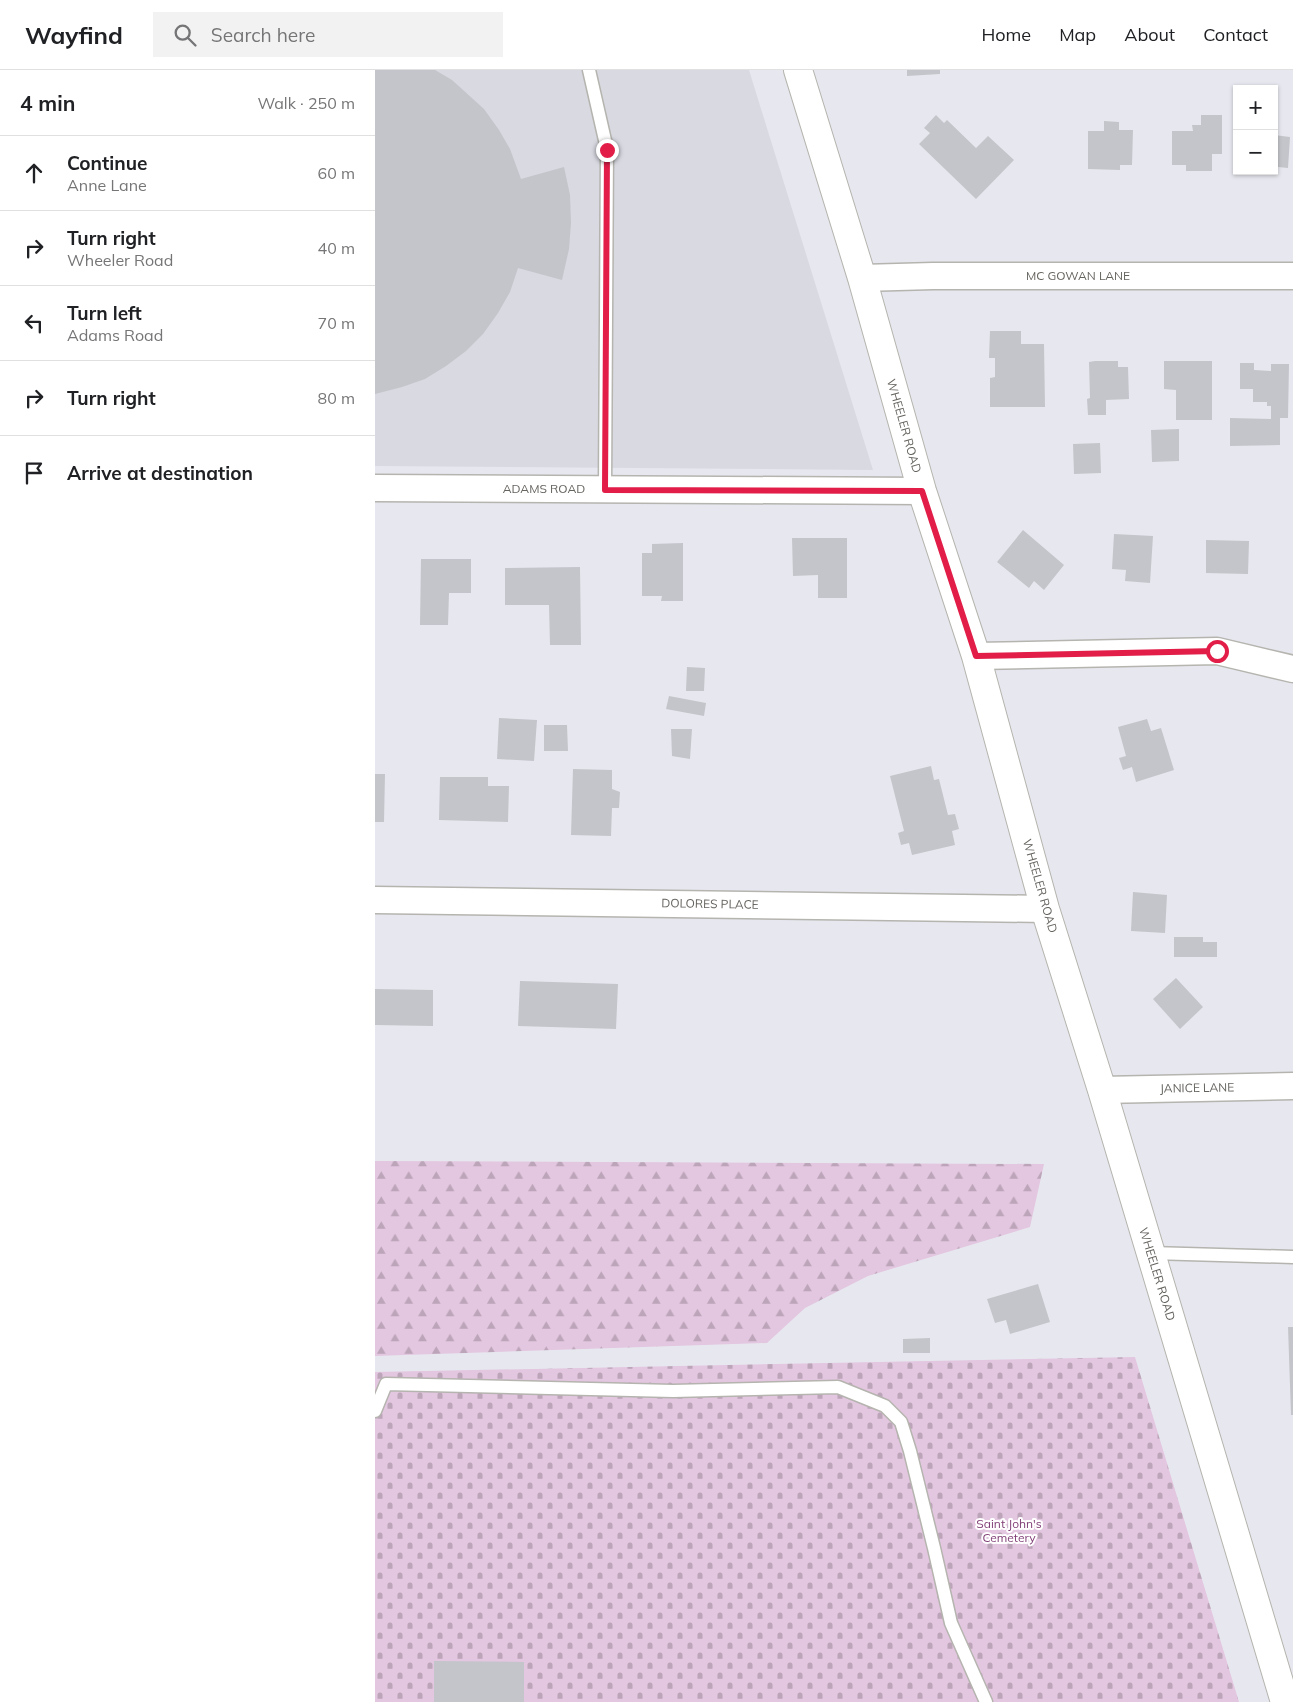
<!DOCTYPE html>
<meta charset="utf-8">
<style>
:root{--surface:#fff;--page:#f2f2f2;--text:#202124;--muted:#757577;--line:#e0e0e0}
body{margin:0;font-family:Mulish,sans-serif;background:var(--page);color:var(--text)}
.controls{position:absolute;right:15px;top:15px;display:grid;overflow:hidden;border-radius:0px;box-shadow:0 1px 4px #0004}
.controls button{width:45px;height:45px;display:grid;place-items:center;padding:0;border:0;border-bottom:1px solid var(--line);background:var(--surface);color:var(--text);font:25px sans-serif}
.stop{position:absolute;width:15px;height:15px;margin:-11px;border:4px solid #e11d48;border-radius:50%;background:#fff}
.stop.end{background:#e11d48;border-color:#fff;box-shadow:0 1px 5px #0008}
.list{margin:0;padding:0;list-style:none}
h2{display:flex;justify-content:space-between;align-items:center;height:65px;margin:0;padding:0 20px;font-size:21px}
h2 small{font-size:16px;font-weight:400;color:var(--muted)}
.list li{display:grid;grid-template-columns:32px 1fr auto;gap:15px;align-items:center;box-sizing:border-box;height:75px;padding:0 20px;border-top:1px solid var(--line)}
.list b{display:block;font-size:19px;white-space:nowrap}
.list p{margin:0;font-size:16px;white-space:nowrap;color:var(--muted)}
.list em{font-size:16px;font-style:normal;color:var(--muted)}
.icon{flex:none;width:28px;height:28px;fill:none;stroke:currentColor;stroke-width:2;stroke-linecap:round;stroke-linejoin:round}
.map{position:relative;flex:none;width:918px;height:1632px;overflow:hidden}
header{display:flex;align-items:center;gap:30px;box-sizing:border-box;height:70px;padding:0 25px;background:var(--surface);border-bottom:1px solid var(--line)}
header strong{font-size:24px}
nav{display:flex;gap:28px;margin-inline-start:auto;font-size:18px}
.search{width:350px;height:45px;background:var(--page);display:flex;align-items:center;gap:12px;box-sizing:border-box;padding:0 18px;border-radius:0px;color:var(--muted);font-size:19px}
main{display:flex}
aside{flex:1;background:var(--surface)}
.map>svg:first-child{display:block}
.education{fill:#d8d9e1}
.forest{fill:url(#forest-firs)}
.cemetery{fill:url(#cemetery-stones)}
.building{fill:#c3c5ca}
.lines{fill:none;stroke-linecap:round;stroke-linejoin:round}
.lane-casing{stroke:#b5b4af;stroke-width:15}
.street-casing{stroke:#b5b4af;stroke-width:29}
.secondary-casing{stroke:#b5b4ae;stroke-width:30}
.lane{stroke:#fff;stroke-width:12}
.street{stroke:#fff;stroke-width:26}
.secondary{stroke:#fff;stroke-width:28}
.route{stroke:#e11d48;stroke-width:6}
.labels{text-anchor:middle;stroke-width:4;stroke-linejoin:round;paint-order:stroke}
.street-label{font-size:12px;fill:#65635e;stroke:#fff}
.park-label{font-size:12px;fill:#824078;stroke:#fff}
</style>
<header>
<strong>Wayfind</strong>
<div class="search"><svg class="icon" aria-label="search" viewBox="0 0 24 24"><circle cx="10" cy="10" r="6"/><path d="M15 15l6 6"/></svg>Search here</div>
<nav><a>Home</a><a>Map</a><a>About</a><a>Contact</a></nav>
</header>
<main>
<aside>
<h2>4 min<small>Walk · 250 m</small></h2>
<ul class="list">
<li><svg class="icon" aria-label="ahead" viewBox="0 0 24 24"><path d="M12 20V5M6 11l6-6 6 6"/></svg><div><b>Continue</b><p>Anne Lane</p></div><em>60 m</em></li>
<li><svg class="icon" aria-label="right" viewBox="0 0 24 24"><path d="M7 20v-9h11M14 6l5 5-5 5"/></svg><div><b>Turn right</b><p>Wheeler Road</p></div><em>40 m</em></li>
<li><svg class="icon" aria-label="left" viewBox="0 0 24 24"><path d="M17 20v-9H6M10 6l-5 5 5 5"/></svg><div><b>Turn left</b><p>Adams Road</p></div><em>70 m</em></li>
<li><svg class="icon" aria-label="right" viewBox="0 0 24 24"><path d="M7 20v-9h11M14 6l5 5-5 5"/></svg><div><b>Turn right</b></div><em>80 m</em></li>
<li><svg class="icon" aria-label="arrive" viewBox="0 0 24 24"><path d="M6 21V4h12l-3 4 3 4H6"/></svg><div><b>Arrive at destination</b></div></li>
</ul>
</aside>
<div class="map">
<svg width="918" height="1632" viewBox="0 0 918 1632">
<defs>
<pattern id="forest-firs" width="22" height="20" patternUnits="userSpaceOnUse" patternTransform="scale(1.25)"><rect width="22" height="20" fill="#e3c6e0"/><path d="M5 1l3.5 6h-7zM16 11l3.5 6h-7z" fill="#bca4b9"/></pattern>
<pattern id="cemetery-stones" width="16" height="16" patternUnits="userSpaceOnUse" patternTransform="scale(1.25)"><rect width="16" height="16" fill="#e3c6e0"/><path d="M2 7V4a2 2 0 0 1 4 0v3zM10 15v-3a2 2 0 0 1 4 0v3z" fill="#bca4b9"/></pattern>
</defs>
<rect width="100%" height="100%" fill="#e7e8ef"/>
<path class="education" d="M0,0H374L498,400L0,396Z"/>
<path class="forest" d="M0,1091L669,1094L655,1157L493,1206L430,1238L392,1273L0,1286Z"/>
<path class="cemetery" d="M760,1287L864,1632H0V1302Z"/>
<g class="building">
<path d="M0,0H60L77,10L109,39L124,60L135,79L146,109L189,97L195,125L196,153L194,179L187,210L143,198L135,222L123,243L108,264L91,281L71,296L50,309L27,317L0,324Z"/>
<path d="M532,0H565V4L532,6Z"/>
<path d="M561,45L569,53L572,50L601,78L613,66L639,90L601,129L544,74L555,63L549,58Z"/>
<path d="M826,45H847V84H837V101H811V95H797V61H818L817,55H826Z"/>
<path d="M729,51L744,52V60H758L757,95H745V100L713,99V61H729Z"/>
<path d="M899,65L915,67L913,98L903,97V102H899Z"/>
<path d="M615,261H646V274H669L670,337H615V308L620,307V288H614Z"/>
<path d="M720,291H743V297H753L754,329L731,330V345H713L712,329L715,328L714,292Z"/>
<path d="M789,291H837V350H801V320L789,319Z"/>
<path d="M865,293H879V300L896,301V294H914L913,348H905V375L855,376V348L896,349V336H892V332H878V319H865Z"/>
<path d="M804,359V391L777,392L776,360Z"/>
<path d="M725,373L726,403L699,404L698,374Z"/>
<path d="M648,460L689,495L669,520L659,511L654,518L622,492Z"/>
<path d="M739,464L778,466L775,513L750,511L751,500L737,499Z"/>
<path d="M417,468H472V528H443V505L418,506Z"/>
<path d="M831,470L874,471L873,504L831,503Z"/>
<path d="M308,473V531H286L287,526H267V483H277V474Z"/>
<path d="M46,489H96V523H74L73,555H45Z"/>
<path d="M205,497L206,575H175L174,535H130V498Z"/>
<path d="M312,597L330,598L329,621H311Z"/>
<path d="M294,626L331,633L329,646L291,639Z"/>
<path d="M124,648L162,650L159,691L122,689Z"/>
<path d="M772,649L776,661L786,658L799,700L761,712L757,697L748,700L744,688L751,686L743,657Z"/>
<path d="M169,655H192L193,681H169Z"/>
<path d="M296,659H317L315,689L297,686Z"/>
<path d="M556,696L559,710L564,709L573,745L580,744L584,759L577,761L580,775L537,785L534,773L526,775L523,763L529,761L515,706Z"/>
<path d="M198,699L237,700V719L245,722L244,738H237L236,766L196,765Z"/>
<path d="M0,704H10L9,752H0Z"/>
<path d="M65,707H113V716H134L133,752L64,750Z"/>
<path d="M758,822L792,825L790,863L756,861Z"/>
<path d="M799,867H828V872H842V887H799Z"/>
<path d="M801,908L828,937L805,959L778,929Z"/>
<path d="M145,911L243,914L241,959L143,956Z"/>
<path d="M0,919L58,920V956L0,955Z"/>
<path d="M663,1214L675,1252L635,1264L631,1250L620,1253L612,1229Z"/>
<path d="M913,1257H918V1345H916Z"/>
<path d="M555,1268V1283H528V1269Z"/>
<path d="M59,1591L149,1592V1632H59Z"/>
</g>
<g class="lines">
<g class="lane-casing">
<g id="lane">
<path d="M214,0L232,79L230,419"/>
<path d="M776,1183L918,1187"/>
<path d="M0,1341L11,1314L298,1321L463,1317L510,1336L526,1352L535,1381L559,1478L576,1553L611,1632"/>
</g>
</g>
<g class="street-casing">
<g id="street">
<path d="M487,208L558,206H918"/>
<path d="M0,418L547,421"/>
<path d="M601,586L842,581L918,599"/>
<path d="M0,830L670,839"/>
<path d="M727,1020L918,1016"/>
</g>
</g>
<g class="secondary-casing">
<path id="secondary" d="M423,0L487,208L547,421L601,586L670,839L727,1020L910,1632"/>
</g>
<use href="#lane" class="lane"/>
<use href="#street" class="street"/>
<use href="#secondary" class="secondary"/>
</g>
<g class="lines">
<path class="route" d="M232,80L230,420L547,421L601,586L842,581"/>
</g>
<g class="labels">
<g class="street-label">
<text x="703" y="210">MC GOWAN LANE</text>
<text transform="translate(529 356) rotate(74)" y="4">WHEELER ROAD</text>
<text x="169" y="423">ADAMS ROAD</text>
<text transform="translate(665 816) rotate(74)" y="4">WHEELER ROAD</text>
<text transform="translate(335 834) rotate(1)" y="4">DOLORES PLACE</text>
<text transform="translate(822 1018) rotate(-1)" y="4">JANICE LANE</text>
<text transform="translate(782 1204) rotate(73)" y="4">WHEELER ROAD</text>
</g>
<g class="park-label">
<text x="634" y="1458">Saint John's<tspan x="634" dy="14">Cemetery</tspan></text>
</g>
</g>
</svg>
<div class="controls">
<button>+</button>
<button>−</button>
</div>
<div class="stop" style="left:842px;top:581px"></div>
<div class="stop end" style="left:232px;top:80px"></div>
</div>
</main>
